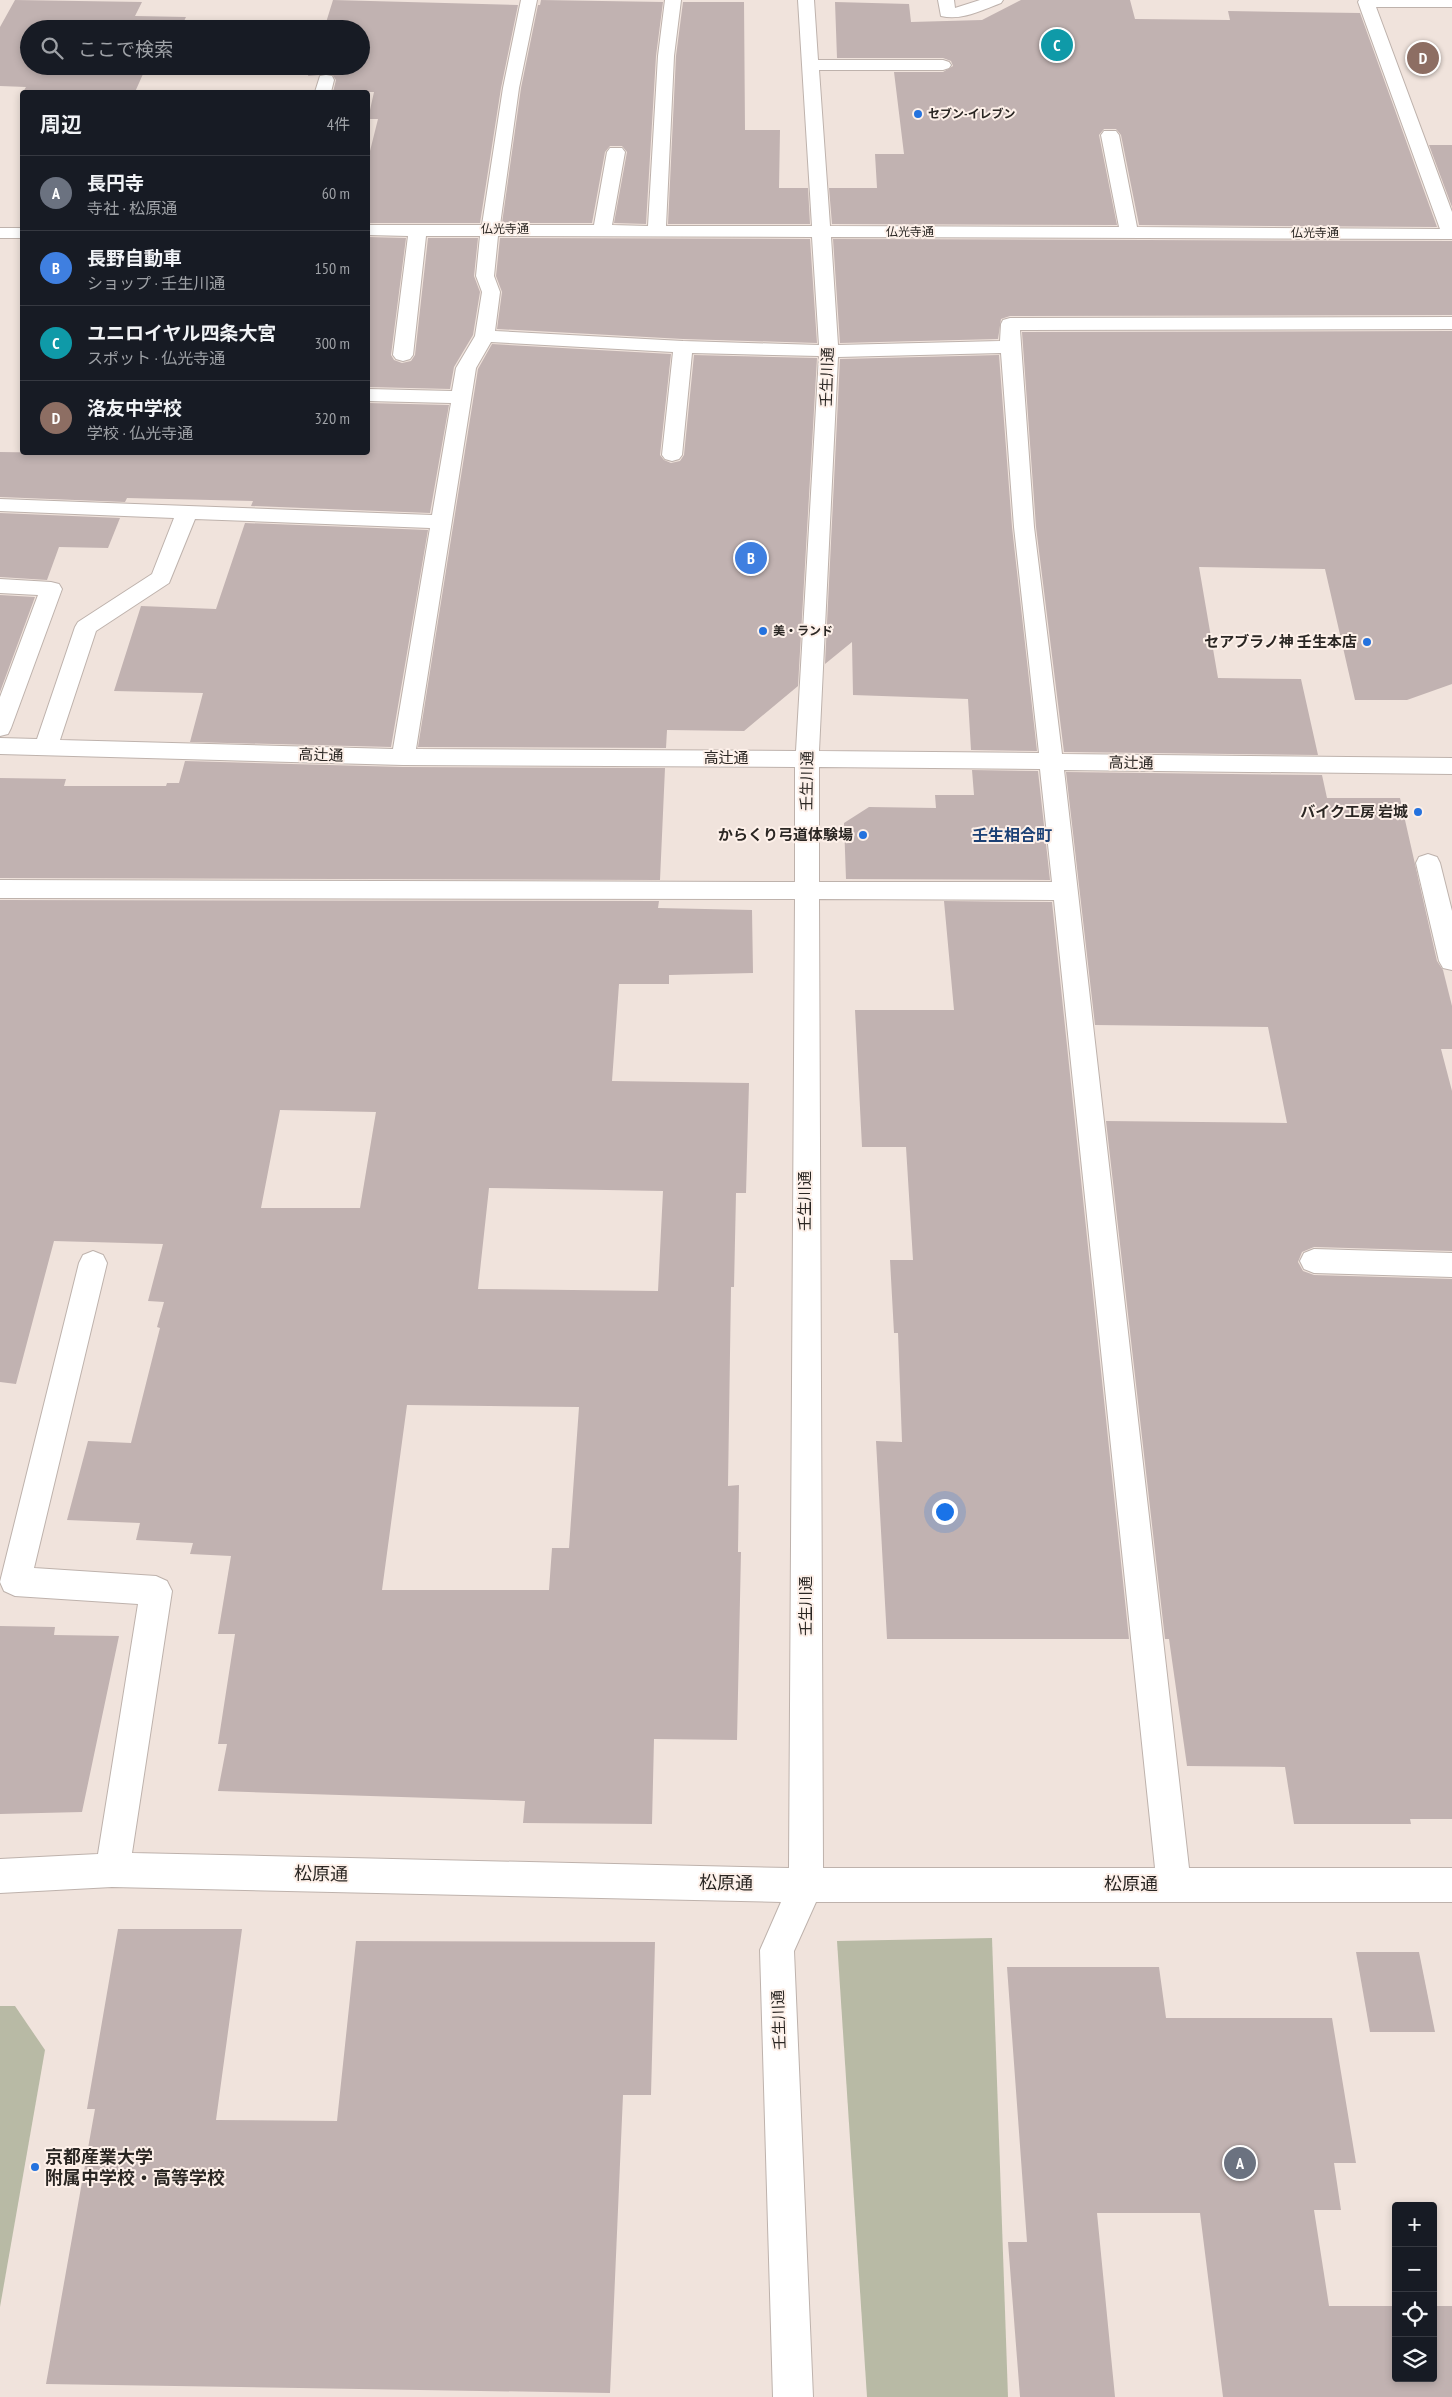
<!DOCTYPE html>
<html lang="ja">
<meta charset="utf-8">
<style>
:root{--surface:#171b24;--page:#242831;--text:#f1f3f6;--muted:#9ea1a6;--line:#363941;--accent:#2472de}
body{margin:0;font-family:"PT Sans Narrow","Noto Sans JP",sans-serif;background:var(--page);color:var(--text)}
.controls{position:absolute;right:15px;bottom:15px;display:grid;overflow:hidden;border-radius:5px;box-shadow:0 2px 8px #0003}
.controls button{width:45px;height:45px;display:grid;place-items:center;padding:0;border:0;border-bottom:1px solid var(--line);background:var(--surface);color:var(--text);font:25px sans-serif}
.you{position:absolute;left:944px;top:1511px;width:18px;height:18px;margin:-12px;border:4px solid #fff;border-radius:50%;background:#1a73e8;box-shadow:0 0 0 8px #1a73e833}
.badge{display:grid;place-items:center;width:32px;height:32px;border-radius:50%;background:var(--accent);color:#fff;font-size:16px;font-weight:700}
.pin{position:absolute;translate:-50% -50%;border:2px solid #fff;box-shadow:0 1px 5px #0006}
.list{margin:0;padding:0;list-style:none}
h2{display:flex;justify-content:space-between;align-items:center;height:65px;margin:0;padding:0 20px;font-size:21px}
h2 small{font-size:16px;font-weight:400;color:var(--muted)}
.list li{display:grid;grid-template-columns:32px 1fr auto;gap:15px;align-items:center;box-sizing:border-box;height:75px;padding:0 20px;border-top:1px solid var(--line)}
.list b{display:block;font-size:19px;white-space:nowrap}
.list p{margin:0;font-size:16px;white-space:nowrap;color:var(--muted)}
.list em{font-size:16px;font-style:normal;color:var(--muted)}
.icon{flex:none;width:28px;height:28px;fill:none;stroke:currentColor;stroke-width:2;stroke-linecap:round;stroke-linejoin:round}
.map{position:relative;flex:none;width:1452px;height:2397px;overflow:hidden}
.search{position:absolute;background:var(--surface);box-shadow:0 2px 8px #0003;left:20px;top:20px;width:350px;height:55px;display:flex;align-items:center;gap:12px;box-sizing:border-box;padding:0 18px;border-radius:28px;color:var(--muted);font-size:19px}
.panel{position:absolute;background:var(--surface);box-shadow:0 2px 8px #0003;left:20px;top:90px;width:350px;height:365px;border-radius:5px}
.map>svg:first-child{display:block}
.green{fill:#b8baa5}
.building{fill:#c1b2b1;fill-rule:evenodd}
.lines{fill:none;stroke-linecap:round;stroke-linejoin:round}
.minor-casing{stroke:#beb2ac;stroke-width:2}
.minor{fill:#fff;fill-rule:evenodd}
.poi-dot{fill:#2472de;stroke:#fdf0e9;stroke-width:2}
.labels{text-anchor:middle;stroke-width:4;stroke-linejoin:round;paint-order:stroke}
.far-poi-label{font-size:12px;font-weight:bold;fill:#2a2623;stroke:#fdf0e9;text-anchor:start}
.far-street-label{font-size:12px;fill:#2a2623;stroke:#fdf0e9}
.street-label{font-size:15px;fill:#2a2623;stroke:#fdf0e9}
.poi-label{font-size:15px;font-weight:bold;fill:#2a2623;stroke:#fdf0e9;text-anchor:end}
.neighbourhood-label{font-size:16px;font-weight:bold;fill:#1b4075;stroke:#fdf0e9}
.near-street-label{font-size:18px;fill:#2a2623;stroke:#fdf0e9}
.near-poi-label{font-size:18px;font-weight:bold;fill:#2a2623;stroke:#fdf0e9;text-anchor:start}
</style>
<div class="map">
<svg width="1452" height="2397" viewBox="0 0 1452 2397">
<rect width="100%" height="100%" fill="#f0e3dc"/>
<g class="green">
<path d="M992,1938L1008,2397H867L837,1941Z"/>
<path d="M0,2006H15L45,2050L0,2307Z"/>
</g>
<g class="building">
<path d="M15,0L142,2L135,16L186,17L180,29H29V66H164L160,74H143L135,92H23L26,87L0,86V27Z"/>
<path d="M333,0L518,5L501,88L480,223H368V159L378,119H368L374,92H333L336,80L332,74L308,76L311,66H361V29H324Z"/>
<path d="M541,0L663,2L656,56L646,224L614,223L627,152L622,146H610L605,152L592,223H502L521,88L538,5H540Z"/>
<path d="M1021,0H1130L1135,19L1230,20L1228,11L1360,13L1437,227L1139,225L1121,135L1116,129H1104L1099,135L1117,225L832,224L829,188H877L875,154H904L894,72H943L953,66L951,61L943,58H837L835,2L909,4L911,22L982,20Z"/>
<path d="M683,2H744L745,130H780L779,188H808L810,224H668L676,56Z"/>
<path d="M1429,145H1452V207Z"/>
<path d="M368,237L406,238L391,355L394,360L402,363L411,361L415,355L428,238H478L474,276L480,292L473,335L454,367L450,389L368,387Z"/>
<path d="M500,238L810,239L817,343L683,339L497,329L502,292L496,276Z"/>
<path d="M833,239L1452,241V315L1010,316L1001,319L998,339L840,343Z"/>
<path d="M1452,331V684L1407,700H1355L1325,569L1199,567L1218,678L1301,679L1318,755L1064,752L1036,527L1022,332Z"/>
<path d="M492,344L671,354L660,455L664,460L671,463L680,461L684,455L694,355L817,358L798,686L744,731L667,730L666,748L418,747L478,369Z"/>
<path d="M999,355L1012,527L1037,751L971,750L968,699L853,695L852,642L825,664L840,359Z"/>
<path d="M368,403L449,405L430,513L251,506L253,501L127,498L125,502L0,497V452L206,455L207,452H368Z"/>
<path d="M0,513L120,518L108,548L59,547L47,580L0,577Z"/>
<path d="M245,523L428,530L391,747L190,742L203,693L114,691L141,606L216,609Z"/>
<path d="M0,595L35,597L0,692Z"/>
<path d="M185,761L403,767L665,768L660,880L0,878V778L66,779L64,786H166L167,783H179Z"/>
<path d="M972,770L1038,771L1050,880L846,879L844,823L869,807L936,808L935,795H974Z"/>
<path d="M1066,772L1322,775L1327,798H1400L1437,961L1443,970L1452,1006V1049H1441L1452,1091V1251L1314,1247L1302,1252L1298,1262L1303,1271L1314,1275L1452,1279V1819H1410L1411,1824H1294L1285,1767L1187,1766L1169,1639H1165L1106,1121L1287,1123L1268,1027L1095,1025Z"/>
<path d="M0,900L659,901L658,908L752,910L753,973L669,975V984H619L612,1081L749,1083L746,1193H736L734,1287H731L728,1486L739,1485L738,1552H741L737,1740L654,1739L652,1824L523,1823L525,1801L218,1791L227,1744H218L235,1634H218L231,1556L190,1554L193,1543L136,1540L140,1523L67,1520L88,1441L131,1443L160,1328L157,1327L164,1302L148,1301L163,1244L54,1241L16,1384L0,1382ZM280,1110L376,1112L360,1208H261ZM489,1188L663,1191L658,1291L478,1289ZM407,1405L579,1407L569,1548H552L549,1590H382Z"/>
<path d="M944,901L1052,902L1129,1639H887L876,1441L902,1442L898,1333H894L890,1260H913L906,1147H862L855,1010H954Z"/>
<path d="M0,1626L55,1627L54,1635L119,1636L82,1812L0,1814Z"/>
<path d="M118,1929H242L216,2120L337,2121L356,1941L655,1942L651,2095H623L610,2393L46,2384L95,2109H87Z"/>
<path d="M1356,1952H1419L1435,2032H1370Z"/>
<path d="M1007,1967H1159L1166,2018H1332L1356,2163H1334L1341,2210H1314L1329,2306H1396V2378H1433V2306H1452V2397H1223L1200,2213H1097L1115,2397H1020L1008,2242H1027Z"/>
</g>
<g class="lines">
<g class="minor-casing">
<g id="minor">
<path d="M521,0H537L519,88L500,225H594L607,152L610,148H622L625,152L612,225L648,226L658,56L665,0H681L674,56L666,226H812L798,0H814L818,60H943L949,62L951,65L949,68L943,70H819L830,226L1119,227L1101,135L1104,131H1116L1119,135L1137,227L1440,229L1358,2L1359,0H1452V7H1376L1452,212V239L831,237L838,345L1000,341L1001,324L1003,320L1010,318L1452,317V329L1020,330L1034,527L1062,754L1452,758V774L1064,770L1189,1868H1452V1902H816L794,1951L813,2397H773L760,1950L781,1902L112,1887L0,1893V1859L98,1854L138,1604L15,1596L4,1591L0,1582L79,1263L83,1255L93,1251L103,1255L107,1263L34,1568L156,1576L167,1581L172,1591L132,1853L789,1868L795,899L0,898V880L795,882V767L403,765L0,754V738L37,739L75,627L78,622L152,574L174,518L0,511V499L432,515L451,403L368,401V389L452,391L456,368L475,336L482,292L476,276L480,236H426L413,355L410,359L403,361L396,359L393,355L408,236L368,235V225H482L503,88ZM498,236L812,237L819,345L683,341L495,331L500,292L494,276ZM491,342L673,352L662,455L665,459L672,461L679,459L682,455L692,353L819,356L796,751L416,749L476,368ZM1001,353L1014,527L1039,753L819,751L838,357ZM195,519L430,528L393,749L60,740L96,631L169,583ZM819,767L1040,769L1052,882H819ZM819,899L1054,900L1155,1868H823Z"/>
<path d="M938,0H954L955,8L980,0H1003L1001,3C982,10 962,21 941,16Z"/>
<path d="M326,75L332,76L334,80L331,92H315L320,76Z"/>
<rect x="0" y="228" width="22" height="10"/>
<path d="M0,579L51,582L59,584L62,589L11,728L8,734L0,736V697L38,595L0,593Z"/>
<path d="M1428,854L1437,857L1440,863L1452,911V970L1443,968L1439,961L1416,863L1419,857Z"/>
<path d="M1314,1249L1452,1253V1277L1314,1273L1304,1269L1300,1261L1304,1253Z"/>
</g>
</g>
<use href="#minor" class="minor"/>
</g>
<g class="poi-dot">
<circle cx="918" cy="114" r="5"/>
<circle cx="763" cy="631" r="5"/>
<circle cx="1367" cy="642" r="5"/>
<circle cx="1418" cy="812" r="5"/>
<circle cx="863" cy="835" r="5"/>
<circle cx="35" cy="2167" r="5"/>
</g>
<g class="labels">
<g class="far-poi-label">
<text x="928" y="118">セブン-イレブン</text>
<text x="773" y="635">美・ランド</text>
</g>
<g class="far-street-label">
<text x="505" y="233">仏光寺通</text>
<text x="910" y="236">仏光寺通</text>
<text x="1315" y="237">仏光寺通</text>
</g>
<g class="street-label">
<text transform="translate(827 377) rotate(-88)" y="5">壬生川通</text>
<text transform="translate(321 755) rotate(2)" y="5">高辻通</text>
<text x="726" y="763">高辻通</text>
<text transform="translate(1131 763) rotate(1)" y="5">高辻通</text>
<text transform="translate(807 781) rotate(-89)" y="5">壬生川通</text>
<text transform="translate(805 1201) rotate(-90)" y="5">壬生川通</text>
<text transform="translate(806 1606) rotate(-90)" y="5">壬生川通</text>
<text transform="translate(779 2020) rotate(-92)" y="5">壬生川通</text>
</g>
<g class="poi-label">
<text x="1357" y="647">セアブラノ神 壬生本店</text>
<text x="1408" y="817">バイク工房 岩城</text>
<text x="853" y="840">からくり弓道体験場</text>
</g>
<g class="neighbourhood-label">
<text x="1012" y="841">壬生相合町</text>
</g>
<g class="near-street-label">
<text transform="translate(321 1874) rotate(1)" y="6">松原通</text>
<text transform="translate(726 1883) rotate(1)" y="6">松原通</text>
<text x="1131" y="1890">松原通</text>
</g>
<g class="near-poi-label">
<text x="45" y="2163">京都産業大学<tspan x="45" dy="21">附属中学校・高等学校</tspan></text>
</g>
</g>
</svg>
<div class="controls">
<button>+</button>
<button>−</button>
<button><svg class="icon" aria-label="locate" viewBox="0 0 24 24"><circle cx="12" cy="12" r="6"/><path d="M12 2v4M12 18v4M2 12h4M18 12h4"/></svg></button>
<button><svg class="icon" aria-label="layers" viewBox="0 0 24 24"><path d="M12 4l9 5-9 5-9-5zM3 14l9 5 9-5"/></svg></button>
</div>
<div class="you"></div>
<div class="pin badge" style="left:1240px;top:2163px;background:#6b7280">A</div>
<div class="pin badge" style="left:751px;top:558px;background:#3f7fe0">B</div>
<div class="pin badge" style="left:1057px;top:45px;background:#0f9aa8">C</div>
<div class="pin badge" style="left:1423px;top:58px;background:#8d6e63">D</div>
<div class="search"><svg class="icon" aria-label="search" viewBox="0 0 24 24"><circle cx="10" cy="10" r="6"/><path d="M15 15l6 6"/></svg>ここで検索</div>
<section class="panel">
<h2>周辺<small>4件</small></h2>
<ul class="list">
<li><span class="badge" style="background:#6b7280">A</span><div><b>長円寺</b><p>寺社 · 松原通</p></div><em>60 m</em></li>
<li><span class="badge" style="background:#3f7fe0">B</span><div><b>長野自動車</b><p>ショップ · 壬生川通</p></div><em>150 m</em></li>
<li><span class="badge" style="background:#0f9aa8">C</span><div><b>ユニロイヤル四条大宮</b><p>スポット · 仏光寺通</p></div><em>300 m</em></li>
<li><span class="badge" style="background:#8d6e63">D</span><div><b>洛友中学校</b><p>学校 · 仏光寺通</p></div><em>320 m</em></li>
</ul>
</section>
</div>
